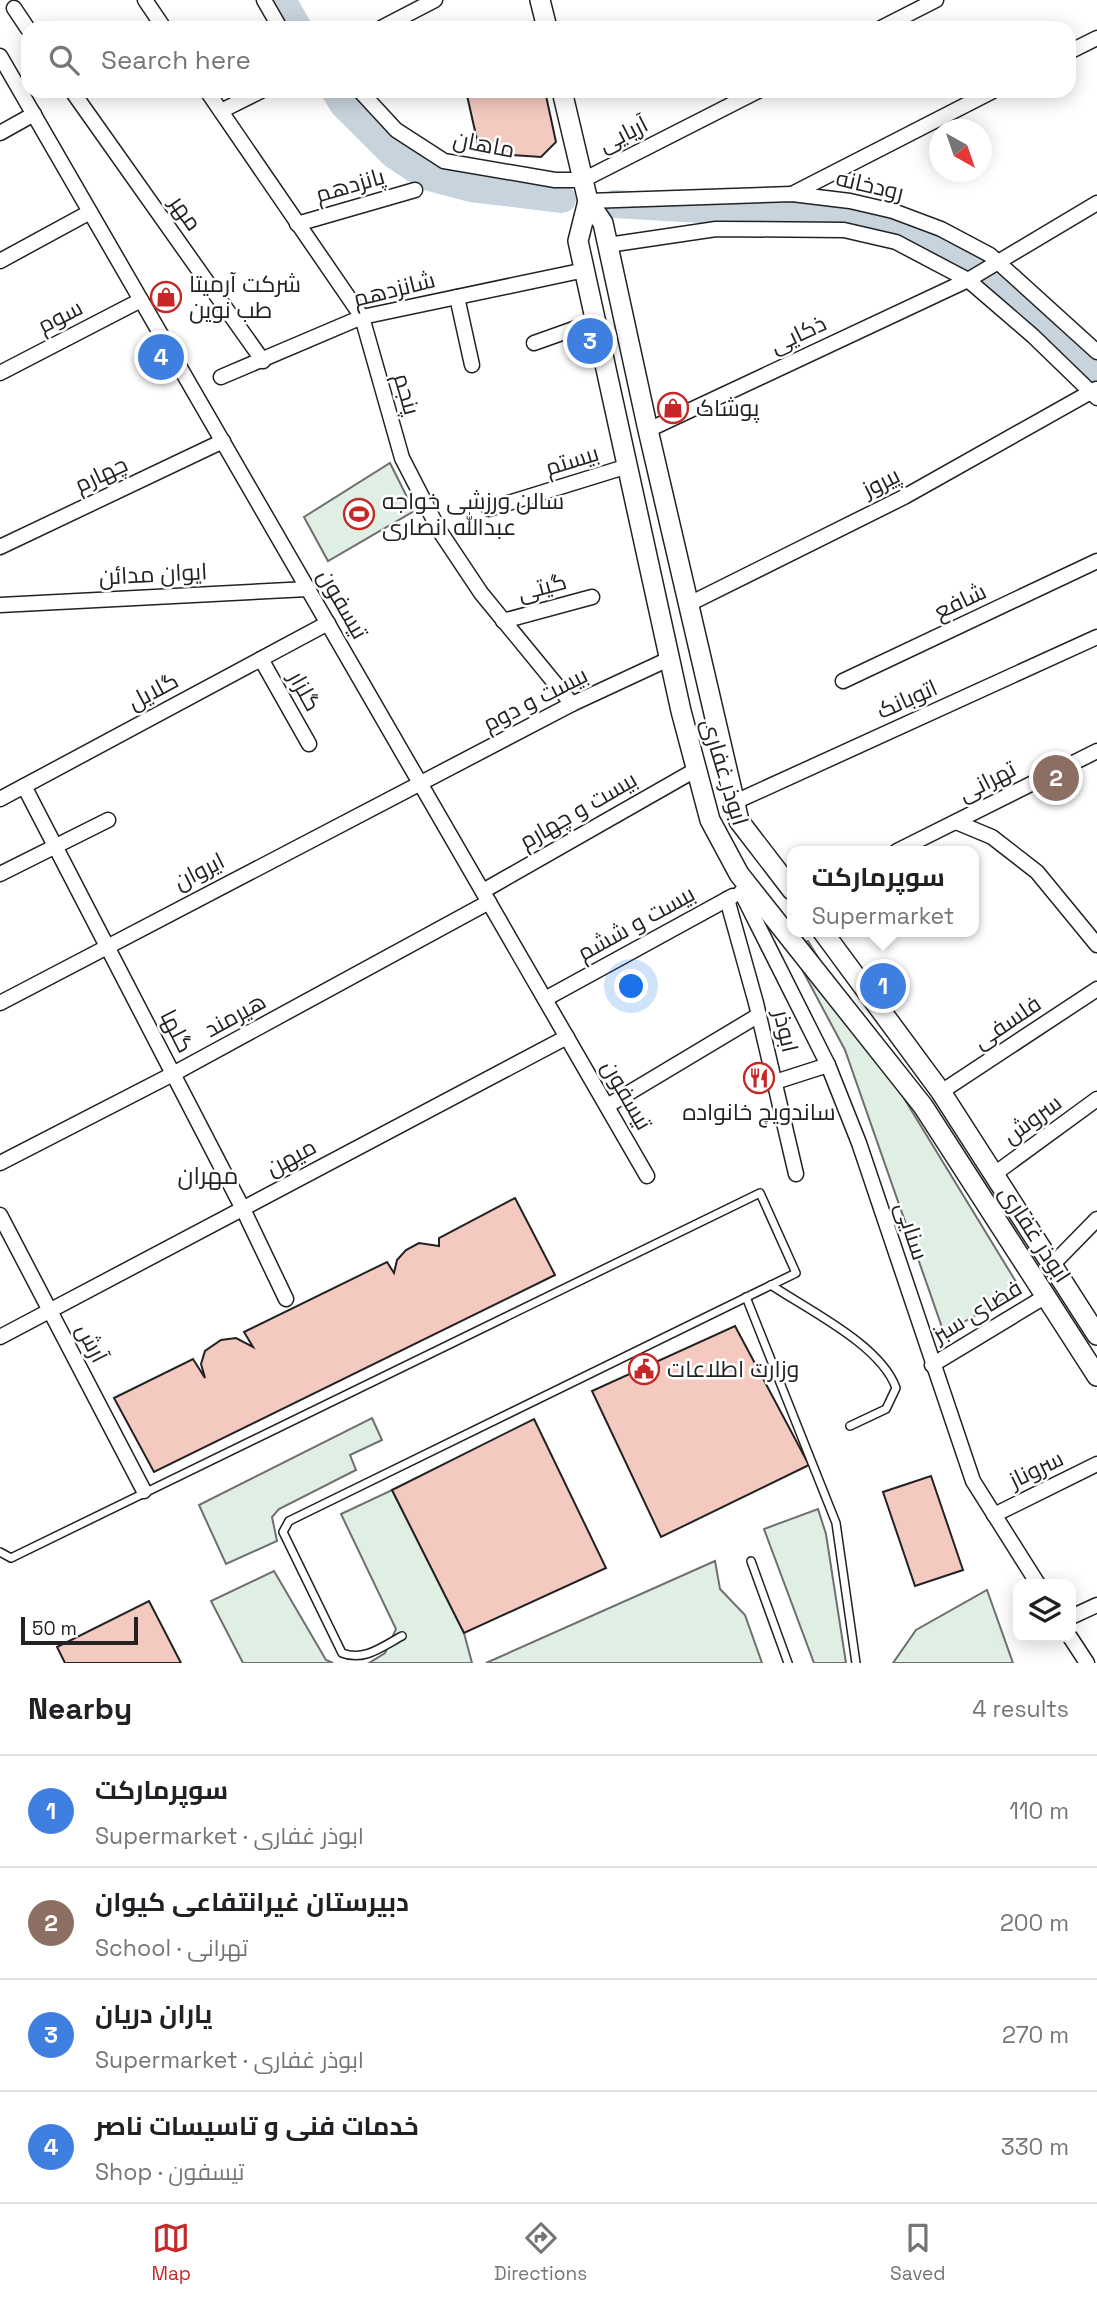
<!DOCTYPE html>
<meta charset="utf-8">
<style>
:root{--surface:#fff;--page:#f6f6f6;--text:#202124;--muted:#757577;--line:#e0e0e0;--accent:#c62828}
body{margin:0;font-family:"Space Grotesk",Cairo,sans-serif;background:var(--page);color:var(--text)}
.controls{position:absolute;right:21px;bottom:21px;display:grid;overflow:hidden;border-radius:14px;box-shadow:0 4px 18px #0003}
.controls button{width:63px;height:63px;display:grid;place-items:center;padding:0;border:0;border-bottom:2px solid var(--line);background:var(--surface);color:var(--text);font:35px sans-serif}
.compass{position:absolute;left:929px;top:119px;width:63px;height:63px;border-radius:50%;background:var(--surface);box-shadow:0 4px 18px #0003;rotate:140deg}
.scale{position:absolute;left:21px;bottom:18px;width:117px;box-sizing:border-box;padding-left:7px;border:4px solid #222;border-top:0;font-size:19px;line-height:24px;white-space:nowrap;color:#222;-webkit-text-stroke:5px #fff;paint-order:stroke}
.you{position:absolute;left:632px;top:987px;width:24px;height:24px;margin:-18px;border:5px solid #fff;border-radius:50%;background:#1a73e8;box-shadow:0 0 0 10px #1a73e833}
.badge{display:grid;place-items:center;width:46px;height:46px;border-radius:50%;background:var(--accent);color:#fff;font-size:23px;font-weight:700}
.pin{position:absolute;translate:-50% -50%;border:4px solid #fff;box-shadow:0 2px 7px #0006}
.popup{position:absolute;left:787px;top:846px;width:192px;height:91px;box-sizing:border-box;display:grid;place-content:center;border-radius:14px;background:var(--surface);filter:drop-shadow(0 2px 5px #0005);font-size:23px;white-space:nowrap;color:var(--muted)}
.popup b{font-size:26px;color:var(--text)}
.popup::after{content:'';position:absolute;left:50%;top:100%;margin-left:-14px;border:14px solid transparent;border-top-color:var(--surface)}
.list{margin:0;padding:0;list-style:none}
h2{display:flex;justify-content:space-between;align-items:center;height:91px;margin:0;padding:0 28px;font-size:30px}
h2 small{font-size:23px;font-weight:400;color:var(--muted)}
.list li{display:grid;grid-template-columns:46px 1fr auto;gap:21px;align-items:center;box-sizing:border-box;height:112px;padding:0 28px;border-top:2px solid var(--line)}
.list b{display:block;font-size:26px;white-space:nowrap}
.list p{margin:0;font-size:23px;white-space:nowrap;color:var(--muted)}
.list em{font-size:23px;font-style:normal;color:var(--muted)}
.icon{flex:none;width:38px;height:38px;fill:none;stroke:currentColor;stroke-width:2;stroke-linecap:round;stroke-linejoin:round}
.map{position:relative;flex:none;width:1097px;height:1663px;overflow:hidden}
.search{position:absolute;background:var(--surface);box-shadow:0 4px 18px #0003;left:21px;right:21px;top:21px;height:77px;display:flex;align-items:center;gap:18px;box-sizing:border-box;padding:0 24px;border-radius:21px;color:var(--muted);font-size:26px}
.sheet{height:539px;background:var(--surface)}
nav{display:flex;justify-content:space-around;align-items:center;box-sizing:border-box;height:98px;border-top:2px solid var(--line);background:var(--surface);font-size:19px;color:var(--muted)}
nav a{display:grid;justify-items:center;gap:4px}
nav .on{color:var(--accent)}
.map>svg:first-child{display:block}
.green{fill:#e0efe3;stroke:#6f6f6f;stroke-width:2}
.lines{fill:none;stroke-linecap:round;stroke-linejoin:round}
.river{stroke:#c7d3dd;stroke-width:28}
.building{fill:#f3c9c0;stroke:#222;stroke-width:2}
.service-casing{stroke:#222;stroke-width:10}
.minor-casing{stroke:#222;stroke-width:17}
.secondary-casing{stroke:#222;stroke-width:22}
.service{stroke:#fff;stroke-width:7}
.minor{stroke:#fff;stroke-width:14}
.secondary{stroke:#fff;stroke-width:19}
.labels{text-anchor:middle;stroke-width:5;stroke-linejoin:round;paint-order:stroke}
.street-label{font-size:23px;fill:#222;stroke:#fff}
.poi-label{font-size:23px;fill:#222;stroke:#fff;text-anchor:start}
.neighbourhood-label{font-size:24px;fill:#222;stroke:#fff}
</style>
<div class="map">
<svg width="1097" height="1663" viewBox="0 0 1097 1663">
<rect width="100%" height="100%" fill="#fff"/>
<g class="green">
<path d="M390,463L414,511L328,561L304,517Z"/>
<path d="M808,941L1021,1290L944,1333L845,1050L789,945Z"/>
<path d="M372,1418L382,1440L350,1455L356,1470L279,1509L272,1517L277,1541L226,1564L199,1505Z"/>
<path d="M392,1490L464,1633L472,1663H369L385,1653L396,1629L341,1514Z"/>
<path d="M818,1509L826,1534L846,1663H814L764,1529Z"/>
<path d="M715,1561L720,1589L745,1615L762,1663H486Z"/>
<path d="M274,1571L326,1660L333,1663H243L211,1601Z"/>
<path d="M987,1590L1013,1663H893L916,1630Z"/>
</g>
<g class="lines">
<g class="river">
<path d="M282,0L298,28"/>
<path d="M335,91L343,104L393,154L426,176L471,188L562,199"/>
<path d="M615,204L874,219L963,258L1097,376"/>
</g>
</g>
<g class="building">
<path d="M466,91H545L556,142L541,157L480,153Z"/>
<path d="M515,1198L555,1275L154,1472L114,1398L193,1359L205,1378L201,1364L205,1351L221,1340L236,1338L253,1347L244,1332L387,1262L394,1273L397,1260L406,1250L419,1243L439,1246V1238Z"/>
<path d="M735,1326L809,1465L661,1537L592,1391Z"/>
<path d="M534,1419L606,1568L464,1633L392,1490Z"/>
<path d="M931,1476L963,1570L915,1586L883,1492Z"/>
<path d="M149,1601L181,1663H65L57,1647Z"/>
</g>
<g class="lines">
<g class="service-casing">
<g id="service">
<path d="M771,1285C808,1310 881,1345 896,1388L886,1409L850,1426"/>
<path d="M746,1297L836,1523L856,1663"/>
<path d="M0,1552L11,1558L760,1193L796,1273L289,1521L283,1532L342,1653C364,1662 383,1646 402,1636"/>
<path d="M751,1561L788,1663"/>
</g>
</g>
<g class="minor-casing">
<g id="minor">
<path d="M145,0L164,28"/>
<path d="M264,0L280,28"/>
<path d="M14,8L28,29"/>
<path d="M381,28L435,0"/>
<path d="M881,28L936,0"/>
<path d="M1069,52L1097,38"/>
<path d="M0,56L647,1176"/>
<path d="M72,91L263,361"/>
<path d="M207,91L362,317L402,458L439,530L481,593L572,704"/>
<path d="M360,91L396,130L444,161L555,180H583L758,91"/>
<path d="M221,111L261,91"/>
<path d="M0,133L34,114"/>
<path d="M792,194L993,91"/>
<path d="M588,201L792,194L850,201L893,211L941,229L990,255L1097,352"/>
<path d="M297,224L415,190"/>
<path d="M608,245L716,229L844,230L896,242L968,280L1033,336L1097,398"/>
<path d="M0,261L90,212"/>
<path d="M457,297L472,365"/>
<path d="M534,343L596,321"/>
<path d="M0,373L141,300"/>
<path d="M221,377L362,317L585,270"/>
<path d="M648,430L968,280L1097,203"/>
<path d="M489,509L628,466"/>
<path d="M0,547L223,441"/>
<path d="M689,604L904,497L1096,389"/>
<path d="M0,605L308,589"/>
<path d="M503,621L592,597"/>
<path d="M261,659L309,744"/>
<path d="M843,681L1097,561"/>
<path d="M24,786L243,1209L286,1299"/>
<path d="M0,799L328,623"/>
<path d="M735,802L1097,637"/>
<path d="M956,822L992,837L1037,872L1097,945"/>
<path d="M897,851L1097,751"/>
<path d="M0,874L108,820"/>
<path d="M483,891L697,769"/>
<path d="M741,892L828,1065L859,1143L973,1481L1038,1584"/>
<path d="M727,899L756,1003L796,1174"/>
<path d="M545,999L733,896"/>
<path d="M0,1003L572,704L671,658"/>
<path d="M775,1082L828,1065"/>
<path d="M941,1092L1097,989"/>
<path d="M607,1106L759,1015"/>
<path d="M0,1163L173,1074L489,902"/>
<path d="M993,1175L1097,1099"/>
<path d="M0,1215L144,1491"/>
<path d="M1051,1266L1097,1219"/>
<path d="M0,1337L567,1037"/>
<path d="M932,1365L1046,1296"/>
<path d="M994,1515L1097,1464"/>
<path d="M1071,1617L1097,1605"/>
<path d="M1070,1637L1087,1663"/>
</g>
</g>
<g class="secondary-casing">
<g id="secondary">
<path d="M540,0L547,28"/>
<path d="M562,91L588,201L603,223L648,430L739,821L792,890"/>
<path d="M588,201L578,241L681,711L710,820L739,874L923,1106L1097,1376"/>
<path d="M823,932L941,1092L1097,1335"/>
</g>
</g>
<use href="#service" class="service"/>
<use href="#minor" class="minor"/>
<use href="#secondary" class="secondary"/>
</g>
<defs>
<g id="shop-ring" transform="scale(1.575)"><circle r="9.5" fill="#fff" stroke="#c62828" stroke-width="1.5"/><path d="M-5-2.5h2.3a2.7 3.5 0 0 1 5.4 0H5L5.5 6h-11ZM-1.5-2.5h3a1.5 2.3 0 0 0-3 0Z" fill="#c62828"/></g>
<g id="stadium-ring" transform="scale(1.575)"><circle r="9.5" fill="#fff" stroke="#c62828" stroke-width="1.5"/><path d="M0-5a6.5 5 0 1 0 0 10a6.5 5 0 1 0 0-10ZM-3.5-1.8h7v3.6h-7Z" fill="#c62828"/></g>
<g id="restaurant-ring" transform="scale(1.575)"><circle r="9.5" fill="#fff" stroke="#c62828" stroke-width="1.5"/><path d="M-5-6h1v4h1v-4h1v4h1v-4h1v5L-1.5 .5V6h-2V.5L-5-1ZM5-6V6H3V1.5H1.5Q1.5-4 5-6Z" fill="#c62828"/></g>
<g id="civic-ring" transform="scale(1.575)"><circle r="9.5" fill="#fff" stroke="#c62828" stroke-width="1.5"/><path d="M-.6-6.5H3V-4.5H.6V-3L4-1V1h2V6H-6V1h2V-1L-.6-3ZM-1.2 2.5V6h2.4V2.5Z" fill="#c62828"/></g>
</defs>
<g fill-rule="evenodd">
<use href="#shop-ring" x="166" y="297"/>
<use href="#shop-ring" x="673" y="408"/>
<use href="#stadium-ring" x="359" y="514"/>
<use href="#restaurant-ring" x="759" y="1078"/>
<use href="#civic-ring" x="644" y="1369"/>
</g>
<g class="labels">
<g class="street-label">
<text transform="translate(623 134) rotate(-27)" y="8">آریایی</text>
<text transform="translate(484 144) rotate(11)" y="8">ماهان</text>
<text transform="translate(350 185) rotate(-16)" y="8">پانزدهم</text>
<text transform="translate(870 185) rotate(13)" y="8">رودخانه</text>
<text transform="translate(186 213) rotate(55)" y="8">مهر</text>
<text transform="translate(394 289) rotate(-14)" y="8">شانزدهم</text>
<text transform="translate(60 316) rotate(-27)" y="8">سوم</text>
<text transform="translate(798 334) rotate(-25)" y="8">ذکایی</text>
<text transform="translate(407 394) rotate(74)" y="8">پنجم</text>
<text transform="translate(572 460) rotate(-17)" y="8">بیستم</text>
<text transform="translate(101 474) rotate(-25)" y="8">چهارم</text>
<text transform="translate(881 482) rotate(-27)" y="8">پیروز</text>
<text transform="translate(153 574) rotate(-3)" y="8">ایوان مدائن</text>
<text transform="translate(542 587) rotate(-15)" y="8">گیتی</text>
<text transform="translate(960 601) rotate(-25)" y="8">شافع</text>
<text transform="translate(343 604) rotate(60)" y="8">تیسفون</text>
<text transform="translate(153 691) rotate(-28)" y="8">گلایل</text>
<text transform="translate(305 691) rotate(61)" y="8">گلزار</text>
<text transform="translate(535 699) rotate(-27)" y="8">بیست و دوم</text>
<text transform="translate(907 699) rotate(-24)" y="8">اتوبانک</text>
<text transform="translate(725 772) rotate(73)" y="8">ابوذر غفاری</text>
<text transform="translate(987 781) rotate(-27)" y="8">تهرانی</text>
<text transform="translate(578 810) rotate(-30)" y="8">بیست و چهارم</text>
<text transform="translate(199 871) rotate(-27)" y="8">ایروان</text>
<text transform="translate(636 923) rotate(-29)" y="8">بیست و ششم</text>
<text transform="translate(235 1015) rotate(-29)" y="8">هیرمند</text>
<text transform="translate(1007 1022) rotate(-34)" y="8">فلسفی</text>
<text transform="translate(177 1031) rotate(63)" y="8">گلها</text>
<text transform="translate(786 1031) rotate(77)" y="8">ابوذر</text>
<text transform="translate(627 1095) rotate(60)" y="8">تیسفون</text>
<text transform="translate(1032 1119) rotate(-36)" y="8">سروش</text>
<text transform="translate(291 1157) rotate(-28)" y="8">میهن</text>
<text transform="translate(912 1231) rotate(72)" y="8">سنایی</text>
<text transform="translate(1035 1234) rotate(57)" y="8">ابوذر غفاری</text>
<text transform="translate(977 1311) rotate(-31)" y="8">فضای سبز</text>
<text transform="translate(92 1343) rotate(63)" y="8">آرش</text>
<text transform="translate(1036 1469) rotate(-26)" y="8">سروناز</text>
</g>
<g class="poi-label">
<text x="189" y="292">شرکت آرمیتا<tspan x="189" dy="26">طب نوین</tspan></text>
<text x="696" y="416">پوشاک</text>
<text x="382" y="509">سالن ورزشی خواجه<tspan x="382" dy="26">عبدالله انصاری</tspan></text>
<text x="759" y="1120" text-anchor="middle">ساندویچ خانواده</text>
<text x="667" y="1377">وزارت اطلاعات</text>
</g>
<g class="neighbourhood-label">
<text x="208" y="1184">مهران</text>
</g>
</g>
</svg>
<div class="controls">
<button><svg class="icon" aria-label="layers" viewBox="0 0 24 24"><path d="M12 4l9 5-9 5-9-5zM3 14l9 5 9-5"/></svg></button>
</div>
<svg class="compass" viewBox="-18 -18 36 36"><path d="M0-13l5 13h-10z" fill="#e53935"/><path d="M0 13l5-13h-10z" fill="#757577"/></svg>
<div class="scale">50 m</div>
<div class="you"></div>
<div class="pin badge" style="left:883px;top:986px;background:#3f7fe0">1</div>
<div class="popup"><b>سوپرمارکت</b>Supermarket</div>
<div class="pin badge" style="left:1056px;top:778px;background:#8d6e63">2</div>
<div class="pin badge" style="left:590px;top:341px;background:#3f7fe0">3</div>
<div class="pin badge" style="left:161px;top:357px;background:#3f7fe0">4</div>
<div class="search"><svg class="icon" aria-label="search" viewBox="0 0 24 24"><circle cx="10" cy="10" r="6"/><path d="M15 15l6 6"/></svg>Search here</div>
</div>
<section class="sheet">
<h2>Nearby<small>4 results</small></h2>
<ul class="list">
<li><span class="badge" style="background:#3f7fe0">1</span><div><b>سوپرمارکت</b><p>Supermarket · ابوذر غفاری</p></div><em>110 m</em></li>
<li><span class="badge" style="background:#8d6e63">2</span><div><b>دبیرستان غیرانتفاعی کیوان</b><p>School · تهرانی</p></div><em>200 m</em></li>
<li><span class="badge" style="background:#3f7fe0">3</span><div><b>یاران دریان</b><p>Supermarket · ابوذر غفاری</p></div><em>270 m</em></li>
<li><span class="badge" style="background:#3f7fe0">4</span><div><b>خدمات فنی و تاسیسات ناصر</b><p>Shop · تیسفون</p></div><em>330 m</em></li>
</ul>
</section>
<nav>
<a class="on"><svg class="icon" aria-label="map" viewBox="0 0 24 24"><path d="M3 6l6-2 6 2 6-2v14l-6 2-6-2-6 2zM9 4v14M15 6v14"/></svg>Map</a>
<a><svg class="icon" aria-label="directions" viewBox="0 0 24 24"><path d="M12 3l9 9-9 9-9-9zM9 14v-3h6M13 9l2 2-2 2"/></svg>Directions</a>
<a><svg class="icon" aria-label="saved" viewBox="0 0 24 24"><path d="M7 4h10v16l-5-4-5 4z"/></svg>Saved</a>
</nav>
